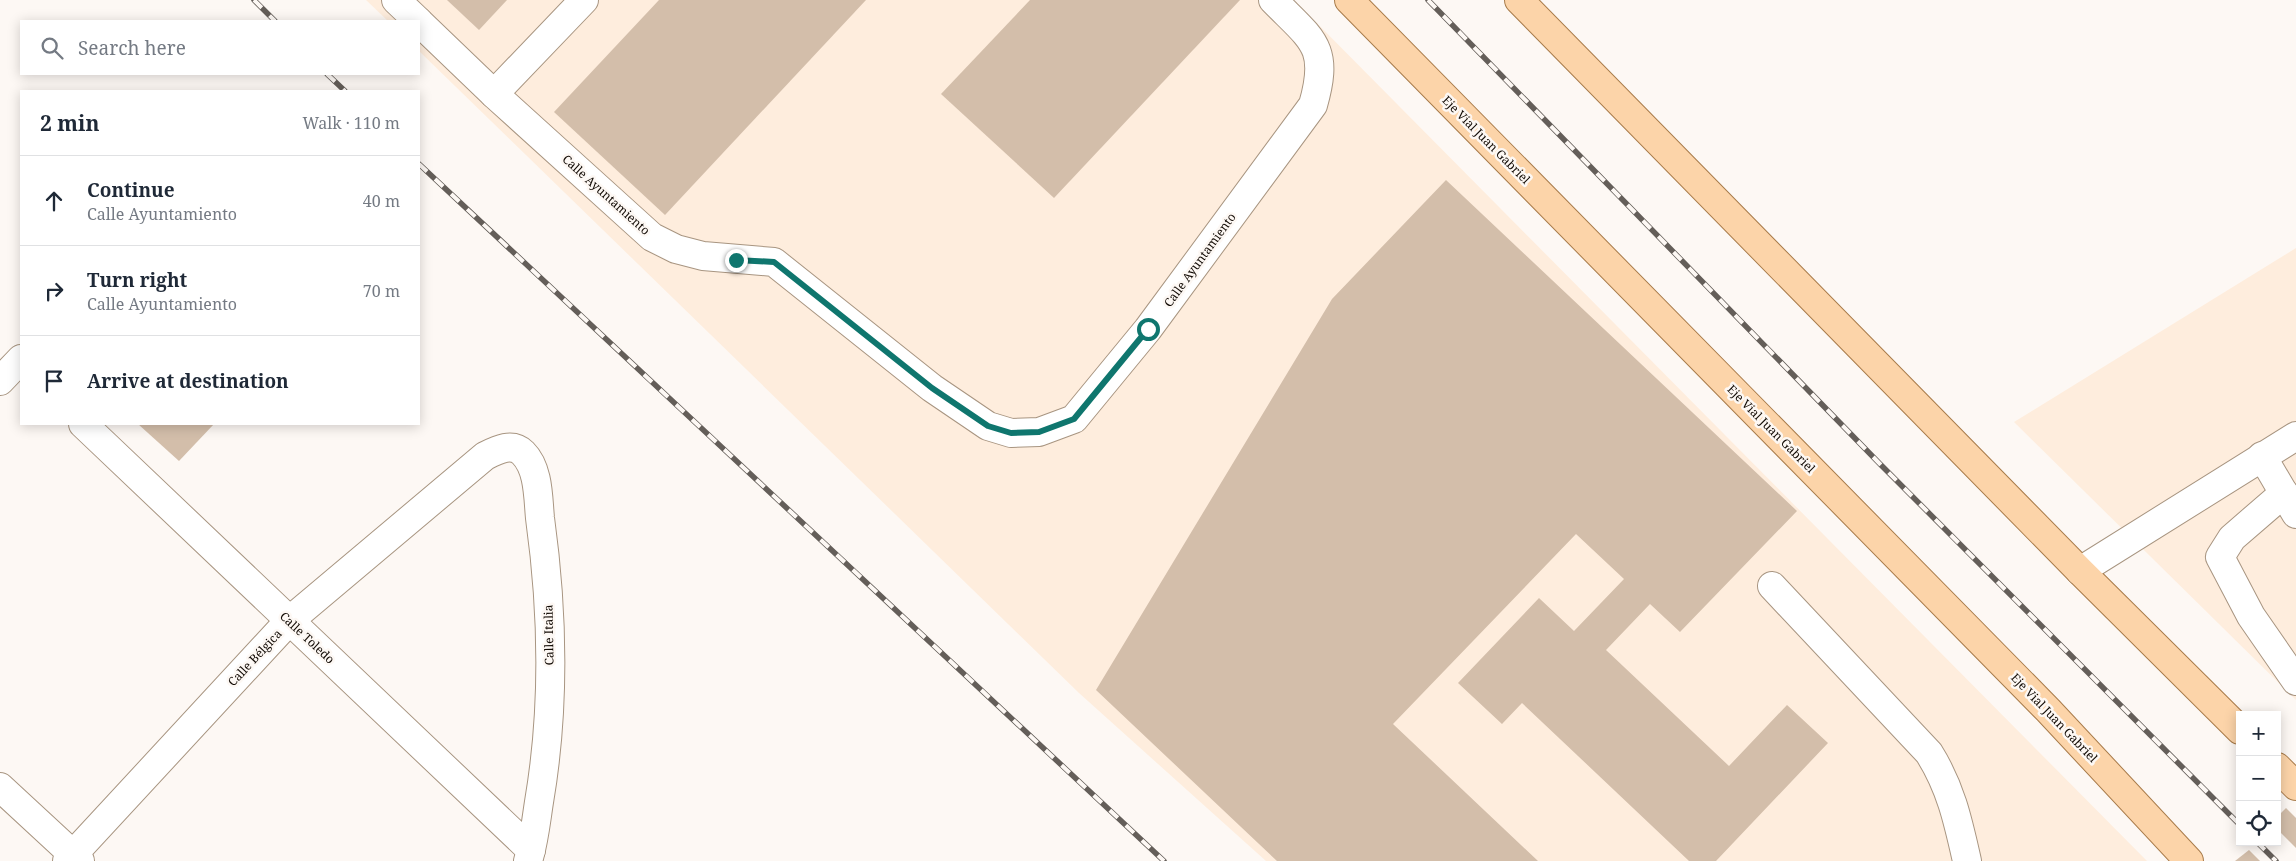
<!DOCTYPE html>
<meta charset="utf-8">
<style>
:root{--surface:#fff;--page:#f6f6f7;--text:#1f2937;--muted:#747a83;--line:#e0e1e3}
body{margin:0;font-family:"Noto Serif",serif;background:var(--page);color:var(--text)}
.controls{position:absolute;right:15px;bottom:15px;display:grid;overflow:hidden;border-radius:0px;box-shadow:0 2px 12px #0003}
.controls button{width:45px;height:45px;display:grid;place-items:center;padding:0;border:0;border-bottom:1px solid var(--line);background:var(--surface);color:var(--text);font:25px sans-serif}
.stop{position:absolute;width:15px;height:15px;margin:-11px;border:4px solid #0f766e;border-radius:50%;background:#fff}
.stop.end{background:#0f766e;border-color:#fff;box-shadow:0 1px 5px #0008}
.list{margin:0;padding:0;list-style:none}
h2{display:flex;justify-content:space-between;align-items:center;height:65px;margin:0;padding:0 20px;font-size:21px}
h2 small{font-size:16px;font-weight:400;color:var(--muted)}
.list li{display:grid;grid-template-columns:32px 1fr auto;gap:15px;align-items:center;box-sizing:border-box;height:90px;padding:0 20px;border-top:1px solid var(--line)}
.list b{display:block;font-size:19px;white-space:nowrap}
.list p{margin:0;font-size:16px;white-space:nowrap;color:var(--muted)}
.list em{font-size:16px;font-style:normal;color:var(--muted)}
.icon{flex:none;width:28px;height:28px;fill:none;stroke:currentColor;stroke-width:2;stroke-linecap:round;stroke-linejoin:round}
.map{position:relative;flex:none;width:2296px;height:861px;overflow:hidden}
.search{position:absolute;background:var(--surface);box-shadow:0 2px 12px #0003;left:20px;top:20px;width:400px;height:55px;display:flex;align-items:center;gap:12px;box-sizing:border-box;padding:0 18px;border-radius:0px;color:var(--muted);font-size:19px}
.panel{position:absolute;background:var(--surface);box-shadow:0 2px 12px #0003;left:20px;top:90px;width:400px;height:335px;border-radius:0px}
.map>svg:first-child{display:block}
.built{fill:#feeddd}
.building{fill:#d3beaa}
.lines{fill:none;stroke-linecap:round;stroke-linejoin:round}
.minor-casing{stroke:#a89581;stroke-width:30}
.major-casing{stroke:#a87b4a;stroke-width:30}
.minor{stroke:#fff;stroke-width:28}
.major{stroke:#fcd4a9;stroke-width:28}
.rail-casing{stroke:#645e59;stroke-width:5.5}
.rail{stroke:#fdf8f4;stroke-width:4;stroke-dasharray:11;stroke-linecap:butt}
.route{stroke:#0f766e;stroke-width:6}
.labels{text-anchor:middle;stroke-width:5;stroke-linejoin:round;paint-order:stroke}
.street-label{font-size:12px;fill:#110a04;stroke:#fdf8f4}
</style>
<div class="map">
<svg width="2296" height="861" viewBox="0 0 2296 861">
<rect width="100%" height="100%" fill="#fdf8f4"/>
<g class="built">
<path d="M366,0H1294L2147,861H1266L1079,693L419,51V21H388Z"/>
<path d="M2296,248V700L2014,422Z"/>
</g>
<g class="building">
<path d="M447,0H507L479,30Z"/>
<path d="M659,0H866L665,215L554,112Z"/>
<path d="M1030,0H1240L1054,198L941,94Z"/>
<path d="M1446,180L1797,511L1680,632L1650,604L1606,650L1729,766L1787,705L1828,743L1716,861H1689L1522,703L1502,724L1458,683L1539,598L1574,631L1624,579L1576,534L1393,724L1538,861H1277L1096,690L1332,299Z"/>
<path d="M138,424H214L179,461Z"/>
<path d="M2286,808L2296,818V848L2277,829V817Z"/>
<path d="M2249,850L2260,861H2235Z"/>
</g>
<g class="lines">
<g class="minor-casing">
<g id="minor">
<path d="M396,0L418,21"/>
<path d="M419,22L494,94L652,237L676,249L703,256L774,262L932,388L988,426L1011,433L1039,432L1074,419L1148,329L1313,105C1330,46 1312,40 1273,0"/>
<path d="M494,94L584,0"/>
<path d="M0,381L21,359"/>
<path d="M83,424L531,850"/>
<path d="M2262,456L2296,514"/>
<path d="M2284,493L2232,538L2220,557L2251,616L2296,681"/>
<path d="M2080,571L2296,436"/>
<path d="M1772,586L1929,753C1951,788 1958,821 1967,861"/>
<path d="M0,787L80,861"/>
<path d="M67,861L289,621L485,456C497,450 512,442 523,453C539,469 538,498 540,518C553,612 555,708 539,802C536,821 534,842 528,861"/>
</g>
</g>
<g class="major-casing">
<g id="major">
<path d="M1349,0L2048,710L2189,861"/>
<path d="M1519,0L2080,571L2240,730"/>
<path d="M2277,767L2296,786"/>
</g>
</g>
<use href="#minor" class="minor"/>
<use href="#major" class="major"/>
<g class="rail-casing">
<g id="rail">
<path d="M254,0L275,21"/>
<path d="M1428,0L1880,464L2240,825"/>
<path d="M327,74L345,91"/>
<path d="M419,164L1164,861"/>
<path d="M2257,842L2276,861"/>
</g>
</g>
<use href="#rail" class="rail"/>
</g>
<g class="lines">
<path class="route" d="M736,260L774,262L932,388L988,426L1011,433L1039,432L1074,419L1148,329"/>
</g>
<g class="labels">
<g class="street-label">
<text transform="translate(1486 140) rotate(45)" y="4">Eje Vial Juan Gabriel</text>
<text transform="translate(606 195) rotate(42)" y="4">Calle Ayuntamiento</text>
<text transform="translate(1200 260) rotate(-54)" y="4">Calle Ayuntamiento</text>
<text transform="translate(1771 429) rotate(45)" y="4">Eje Vial Juan Gabriel</text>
<text transform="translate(549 635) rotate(-91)" y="4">Calle Italia</text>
<text transform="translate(307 638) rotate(43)" y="4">Calle Toledo</text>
<text transform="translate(255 658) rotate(-47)" y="4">Calle Bélgica</text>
<text transform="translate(2054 718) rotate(46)" y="4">Eje Vial Juan Gabriel</text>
</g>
</g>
</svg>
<div class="controls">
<button>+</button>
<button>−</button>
<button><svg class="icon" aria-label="locate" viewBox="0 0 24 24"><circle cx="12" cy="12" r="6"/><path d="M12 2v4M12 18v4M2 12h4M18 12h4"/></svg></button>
</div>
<div class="stop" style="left:1148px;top:329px"></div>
<div class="stop end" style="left:736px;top:260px"></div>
<div class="search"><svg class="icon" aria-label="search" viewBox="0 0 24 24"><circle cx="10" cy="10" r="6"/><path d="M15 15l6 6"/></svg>Search here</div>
<section class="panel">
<h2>2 min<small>Walk · 110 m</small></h2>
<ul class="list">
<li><svg class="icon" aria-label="ahead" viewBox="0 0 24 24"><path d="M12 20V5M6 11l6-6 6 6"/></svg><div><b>Continue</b><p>Calle Ayuntamiento</p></div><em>40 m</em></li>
<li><svg class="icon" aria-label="right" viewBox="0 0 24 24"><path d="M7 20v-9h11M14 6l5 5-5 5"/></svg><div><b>Turn right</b><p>Calle Ayuntamiento</p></div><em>70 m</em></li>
<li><svg class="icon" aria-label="arrive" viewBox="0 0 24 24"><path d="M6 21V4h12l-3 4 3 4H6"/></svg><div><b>Arrive at destination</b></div></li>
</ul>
</section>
</div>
